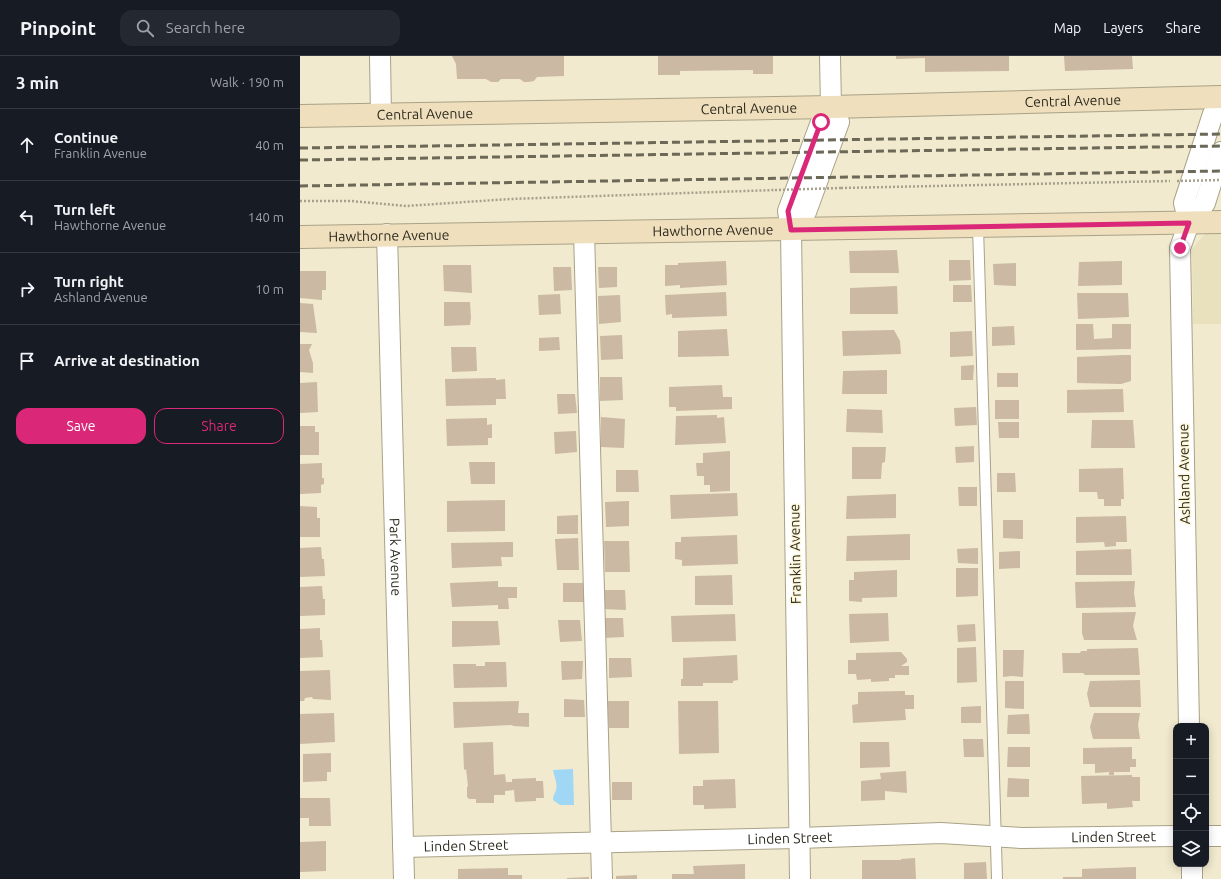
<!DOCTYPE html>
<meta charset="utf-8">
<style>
:root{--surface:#171b24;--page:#242831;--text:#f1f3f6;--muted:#9ea1a6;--line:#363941;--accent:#db2777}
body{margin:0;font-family:Ubuntu,sans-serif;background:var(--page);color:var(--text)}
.controls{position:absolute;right:12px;bottom:12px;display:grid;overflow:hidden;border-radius:8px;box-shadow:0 2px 10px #0003}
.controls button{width:36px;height:36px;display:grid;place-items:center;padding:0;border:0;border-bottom:1px solid var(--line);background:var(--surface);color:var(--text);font:20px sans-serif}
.stop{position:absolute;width:12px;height:12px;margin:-9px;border:3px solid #db2777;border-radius:50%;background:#fff}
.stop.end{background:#db2777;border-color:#fff;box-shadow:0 1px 4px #0008}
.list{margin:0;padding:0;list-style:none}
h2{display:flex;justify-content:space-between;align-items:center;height:52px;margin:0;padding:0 16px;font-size:17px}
h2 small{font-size:13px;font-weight:400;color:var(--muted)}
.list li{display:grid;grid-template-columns:26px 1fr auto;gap:12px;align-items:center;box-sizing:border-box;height:72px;padding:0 16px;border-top:1px solid var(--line)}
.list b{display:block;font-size:15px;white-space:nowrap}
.list p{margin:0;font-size:13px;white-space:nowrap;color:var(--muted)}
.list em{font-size:13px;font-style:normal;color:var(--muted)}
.actions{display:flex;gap:8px;padding:12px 16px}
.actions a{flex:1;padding:9px 0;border:1px solid var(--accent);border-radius:12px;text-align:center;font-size:14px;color:var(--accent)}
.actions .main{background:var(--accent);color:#fff}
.icon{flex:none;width:22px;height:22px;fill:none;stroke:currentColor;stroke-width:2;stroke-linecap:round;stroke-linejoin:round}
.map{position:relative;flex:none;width:921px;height:823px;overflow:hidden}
header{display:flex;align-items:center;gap:24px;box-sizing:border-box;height:56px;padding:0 20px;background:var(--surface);border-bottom:1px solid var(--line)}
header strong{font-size:19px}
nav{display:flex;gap:22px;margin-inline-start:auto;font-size:14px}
.search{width:280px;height:36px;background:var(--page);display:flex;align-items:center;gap:10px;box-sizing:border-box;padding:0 14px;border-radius:12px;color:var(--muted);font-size:15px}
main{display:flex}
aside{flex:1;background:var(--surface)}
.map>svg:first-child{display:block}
.built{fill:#e9e0bd}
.water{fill:#9fd7f5}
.building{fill:#cbb9a3}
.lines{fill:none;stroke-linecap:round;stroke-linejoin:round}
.lane-casing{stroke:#a9a288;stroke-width:12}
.street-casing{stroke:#a9a288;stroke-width:22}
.secondary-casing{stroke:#a9a288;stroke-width:24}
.path{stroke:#a5a08b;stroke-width:2.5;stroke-dasharray:2 2;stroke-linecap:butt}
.lane{stroke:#fff;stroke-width:10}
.street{stroke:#fff;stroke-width:20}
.secondary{stroke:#efdfbc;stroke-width:22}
.rail{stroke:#6b6857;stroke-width:3;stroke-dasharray:8 4;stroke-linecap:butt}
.path-bridge{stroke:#a5a08b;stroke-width:2.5;stroke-dasharray:2 2;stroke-linecap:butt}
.route{stroke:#db2777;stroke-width:5}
.labels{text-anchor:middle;stroke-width:3;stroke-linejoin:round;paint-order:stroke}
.street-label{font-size:14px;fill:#2c2a1f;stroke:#fef7db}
</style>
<header>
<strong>Pinpoint</strong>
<div class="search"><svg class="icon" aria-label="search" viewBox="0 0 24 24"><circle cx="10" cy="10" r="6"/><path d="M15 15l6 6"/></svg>Search here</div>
<nav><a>Map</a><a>Layers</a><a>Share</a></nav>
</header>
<main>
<aside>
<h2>3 min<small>Walk · 190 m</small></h2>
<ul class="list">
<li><svg class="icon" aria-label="ahead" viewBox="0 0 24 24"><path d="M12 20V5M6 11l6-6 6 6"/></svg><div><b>Continue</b><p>Franklin Avenue</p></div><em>40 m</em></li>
<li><svg class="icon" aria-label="left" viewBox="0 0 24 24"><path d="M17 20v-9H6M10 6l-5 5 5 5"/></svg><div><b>Turn left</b><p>Hawthorne Avenue</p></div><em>140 m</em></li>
<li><svg class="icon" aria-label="right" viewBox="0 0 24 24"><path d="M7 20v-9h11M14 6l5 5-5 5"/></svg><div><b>Turn right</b><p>Ashland Avenue</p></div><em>10 m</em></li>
<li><svg class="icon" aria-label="arrive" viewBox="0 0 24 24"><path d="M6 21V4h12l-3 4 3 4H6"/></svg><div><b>Arrive at destination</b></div></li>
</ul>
<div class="actions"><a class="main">Save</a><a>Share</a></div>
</aside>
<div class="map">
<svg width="921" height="823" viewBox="0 0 921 823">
<rect width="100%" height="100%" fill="#f1eace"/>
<path class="built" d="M921,177V268H893L892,193L905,178Z"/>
<path class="water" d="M273,713L274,749H260L253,744C253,739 255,738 256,734C258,728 254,720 253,714Z"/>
<g class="building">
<path d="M152,0H264V20L237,21L234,25L228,26H224L220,23H201L198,26H191L186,23H157L156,8Z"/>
<path d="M358,0H473V18H453V14L380,15V19H358Z"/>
<path d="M596,0H709V15L625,16V2L596,3Z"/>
<path d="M764,0H832L833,13L765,15Z"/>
<path d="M597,194L599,217H550L549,195Z"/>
<path d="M649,204H670L671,224L649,225Z"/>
<path d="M426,205L427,229L380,232V229L365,230V209H378V207Z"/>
<path d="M822,205V229L778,230L779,206Z"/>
<path d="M716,207V230L694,229L693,208Z"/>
<path d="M143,209H171L172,237L144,235Z"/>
<path d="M253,211H271L272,234L254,235Z"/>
<path d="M298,211H317V231L299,232Z"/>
<path d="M0,215H26V234H22V244L0,242Z"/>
<path d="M653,229H671L672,246H653Z"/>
<path d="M597,230L598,258H550V232Z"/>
<path d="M426,236L427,260L372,262V258L366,259L365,239Z"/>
<path d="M777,237H828L829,261L778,263Z"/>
<path d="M260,238L261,258L239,259L238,239Z"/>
<path d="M320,239L321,266L299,268L298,240Z"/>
<path d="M144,246H170L171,262L170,269L144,270Z"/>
<path d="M0,247L13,248L17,277L0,276Z"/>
<path d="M776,268H793L794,283L812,282V268H831V293L776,294Z"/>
<path d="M714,270L715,289L692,290V271Z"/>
<path d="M427,273L429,300L378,301V275Z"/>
<path d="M594,274L600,285L601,298L543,300L542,275Z"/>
<path d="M672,275L673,300L650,301V276Z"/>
<path d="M322,279L323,303L301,304L300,280Z"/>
<path d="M259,281L260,294L239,295V282Z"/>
<path d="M0,288H12L9,294L13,307V317L0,316Z"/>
<path d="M151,291H176L177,315L152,316Z"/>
<path d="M823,299H831V325L821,328L777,327V301Z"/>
<path d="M674,309L673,324H661V310Z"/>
<path d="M587,314V338H542L543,315Z"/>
<rect x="697" y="317" width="21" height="14"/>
<path d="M300,321H322L323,344L300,345Z"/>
<path d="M196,322V324L205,323L206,343H196V349L146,350L145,323Z"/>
<path d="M17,326L18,356L0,357V327Z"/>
<path d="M422,329L423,341H432V353L376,355V351H369V331Z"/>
<path d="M823,333L824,356L767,357V334Z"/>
<path d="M257,338H275L277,357L258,358Z"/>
<rect x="695" y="344" width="24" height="19"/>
<path d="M676,351L677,369L655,370L654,352Z"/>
<path d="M547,353L582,354L583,377L546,376Z"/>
<path d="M417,359V362L424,361L426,387L375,389L376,360Z"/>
<path d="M301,361L325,363L324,392L301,391Z"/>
<path d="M187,362V369L192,368V382H188V389L147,390L146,363Z"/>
<path d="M792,364H833L835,392H791Z"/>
<path d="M698,366H719V382H699Z"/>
<path d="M0,370H15V376H19V399H0Z"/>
<path d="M276,375L277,396L255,398L254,376Z"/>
<path d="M674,390V406L656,407L655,391Z"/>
<path d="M552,391H586L585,406L582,407L581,423H552Z"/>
<path d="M430,395V435L410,436V429H404V420H397L396,407H403V397Z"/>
<path d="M169,406H195V428H171Z"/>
<path d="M22,407V422H24V428L21,429V437L0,438V408Z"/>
<path d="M823,412L824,443H821V450H804V443H798L797,436H779V413Z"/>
<path d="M316,414H338L339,436H316Z"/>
<path d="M697,417H715L716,436H697Z"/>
<path d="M658,431H677V450H659Z"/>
<path d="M437,437L438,460L371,463L370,439Z"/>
<path d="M596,438V462L546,463L547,440Z"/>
<path d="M205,444V475L147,476V445Z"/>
<path d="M329,445V470L306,471L305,446Z"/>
<path d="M0,450L17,451V462H20V481H0Z"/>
<path d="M278,459V478H257V460Z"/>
<path d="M826,460L827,486H816V490L805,491L804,486L776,487V461Z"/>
<path d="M703,464H723V483L703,482Z"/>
<path d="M610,478V504L546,505L547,480Z"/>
<path d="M437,479L438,508L382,510V504L375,503V486H381V481Z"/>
<path d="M278,482L279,514H257L255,483Z"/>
<path d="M304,485H329L330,516H305Z"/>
<path d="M213,486V501H201L202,510L152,512L151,487Z"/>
<path d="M21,491L22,503H24L25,520L0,521V492Z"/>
<path d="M678,492V508L658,507L657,493Z"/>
<path d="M831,493L832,519H776V495Z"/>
<path d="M720,495V512L699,513V496Z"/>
<path d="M656,512H678V540L656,541Z"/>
<path d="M597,514V541L562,542V546L549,545V524H554V516Z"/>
<path d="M432,519L433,549H395V520Z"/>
<path d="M198,525V531H217V542H208L209,553H198V549L152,551L150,527Z"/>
<path d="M835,525L834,537L836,551L776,552L775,526Z"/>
<path d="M263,527H284L285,546H263Z"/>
<path d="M22,530L23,543H25V559L0,560V531Z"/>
<path d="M302,534H325L326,554L302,553Z"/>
<path d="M836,556L833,570L837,584H784L782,577V557Z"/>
<path d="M588,557L589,585L550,587L549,558Z"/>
<path d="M435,558L436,585L372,586L371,560Z"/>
<path d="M303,562H323L324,581L303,582Z"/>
<path d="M258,564H280L282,585L260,586Z"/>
<path d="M152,565H198L200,589L152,591Z"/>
<path d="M675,568L676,585L658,586L657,569Z"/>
<path d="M20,572V584H22L23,601L0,602V573Z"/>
<path d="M676,591L677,626L657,627V592Z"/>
<path d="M838,592L840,619H785L783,617H763L762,597H780L781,595H787V593Z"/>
<path d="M703,594H724L723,621L712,620L703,621Z"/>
<path d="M601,596L607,603V606L601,610H609V619H595V622H589V625L571,626V623L557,624L556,618H548V604H556V597Z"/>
<path d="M437,599L438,624L433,625V627H403V630H381V623H383V602Z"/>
<path d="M309,602H331L332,621L309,622Z"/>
<path d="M261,605H283L282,623L262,624Z"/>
<path d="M185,606H206L207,631L154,632L153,608H176V610H185Z"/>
<path d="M30,614L31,644L13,643L12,641L5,642L4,645H0V615Z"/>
<path d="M840,624L841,651H790L787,638L790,625Z"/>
<path d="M705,625H724V653L705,652Z"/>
<path d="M605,635V639H614V653H605L606,664L553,667L552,649L558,648V636Z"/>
<path d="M264,643L284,644L285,661H264Z"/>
<path d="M219,645L218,657H229V671L213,670L212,669L154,672L153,646Z"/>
<path d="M307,645H329V672H309Z"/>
<path d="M378,645H418L419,697L379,698Z"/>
<path d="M681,650V667H661V651Z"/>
<path d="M34,657L35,686L0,688V658Z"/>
<path d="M794,657H840L838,669L840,683H793L790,671Z"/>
<path d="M729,658L730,678H707L708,659Z"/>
<path d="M663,683H683L684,701H664Z"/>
<path d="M193,686L194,719L205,718L206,726H212V723L236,722V725H243L244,742H236V745L215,746L214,734L205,735V739H194V747H176V743H169L167,741V731L168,730L166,713L164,714L163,687Z"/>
<path d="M560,686H589L590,711L560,712Z"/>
<path d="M708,691H730V711H707Z"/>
<path d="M832,691V703H836V711H830V716H814V719H809V716L795,717V708H783V692Z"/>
<path d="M31,697V716H27V725L3,726V698Z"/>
<path d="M606,715L607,737L585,735V744L561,745V725L581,723L580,717Z"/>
<path d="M832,719V721H840V745H832L833,751L807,753V747L782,748L781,720Z"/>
<path d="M708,722L729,723V741H707Z"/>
<path d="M435,723L436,752L404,753V749H393V730H403V724Z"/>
<rect x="312" y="726" width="20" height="18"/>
<path d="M0,742H30L31,770H9V762H0Z"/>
<path d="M26,785V815L0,816V786Z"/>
<path d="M615,802L616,823H562V804H601V803Z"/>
<path d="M686,806L687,823H664V807Z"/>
<path d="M445,808V823H372V818H394L393,810Z"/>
<path d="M836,811V823H763V821H782V813Z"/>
<path d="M208,812V819H222V823H158V813Z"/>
<path d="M337,819V823H316V820Z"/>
<path d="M289,821V823H267V822Z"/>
</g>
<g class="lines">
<g class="lane-casing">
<path id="lane" d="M678,170L697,823"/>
</g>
<g class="street-casing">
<g id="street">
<path d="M80,0L81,59"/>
<path d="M889,167L884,147L913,58L921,49"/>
<path d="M491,174L506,156L539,66L531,51L530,0"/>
<path d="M284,176L302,823"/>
<path id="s1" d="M87,178L104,823"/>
<path d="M889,670L880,192L889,167L905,147L921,96"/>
<path d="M906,780H921"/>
<path id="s2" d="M103,791L499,782L641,777L722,782L876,780"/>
<path d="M892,808V823"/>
<path d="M500,823L491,174L488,155L521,66L531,51"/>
</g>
</g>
<g class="secondary-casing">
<g id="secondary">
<path id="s3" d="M0,60L531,51L921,41"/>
<path id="s4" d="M0,181L921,166"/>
</g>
</g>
<g class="path">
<path d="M541,132L870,125"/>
<path d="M0,145H51L106,150L210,143L475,134"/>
</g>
<use href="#lane" class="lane"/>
<use href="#street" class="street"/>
<use href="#secondary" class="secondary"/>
<g class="rail">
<path d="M0,92L921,78"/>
<path d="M0,104L921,90"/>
<path d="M0,130L921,115"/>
</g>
<g class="path-bridge">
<path d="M877,125L921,124"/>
<path d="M475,134L541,132"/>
</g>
</g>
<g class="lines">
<path class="route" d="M521,66L488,155L491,174L889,167L880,192"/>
</g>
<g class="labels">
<g class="street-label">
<text dy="5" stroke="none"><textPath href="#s3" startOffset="773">Central Avenue</textPath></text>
<text dy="5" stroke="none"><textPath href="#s3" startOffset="449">Central Avenue</textPath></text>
<text dy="5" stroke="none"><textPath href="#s3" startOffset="125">Central Avenue</textPath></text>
<text dy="5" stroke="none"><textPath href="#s4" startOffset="413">Hawthorne Avenue</textPath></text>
<text dy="5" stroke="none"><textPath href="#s4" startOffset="89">Hawthorne Avenue</textPath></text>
<text transform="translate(884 418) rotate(-91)" y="5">Ashland Avenue</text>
<text transform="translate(495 498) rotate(-91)" y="5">Franklin Avenue</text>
<text dy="5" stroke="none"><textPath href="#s1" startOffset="323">Park Avenue</textPath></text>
<text dy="5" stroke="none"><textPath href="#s2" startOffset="711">Linden Street</textPath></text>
<text dy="5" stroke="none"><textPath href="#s2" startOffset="387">Linden Street</textPath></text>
<text dy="5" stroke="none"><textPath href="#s2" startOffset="63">Linden Street</textPath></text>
</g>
</g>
</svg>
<div class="controls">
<button>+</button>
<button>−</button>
<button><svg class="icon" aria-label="locate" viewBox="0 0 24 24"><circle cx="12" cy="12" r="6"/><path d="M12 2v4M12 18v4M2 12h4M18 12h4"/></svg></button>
<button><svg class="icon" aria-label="layers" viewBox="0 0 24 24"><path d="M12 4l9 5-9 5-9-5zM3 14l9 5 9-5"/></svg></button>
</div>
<div class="stop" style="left:521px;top:66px"></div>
<div class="stop end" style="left:880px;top:192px"></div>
</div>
</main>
